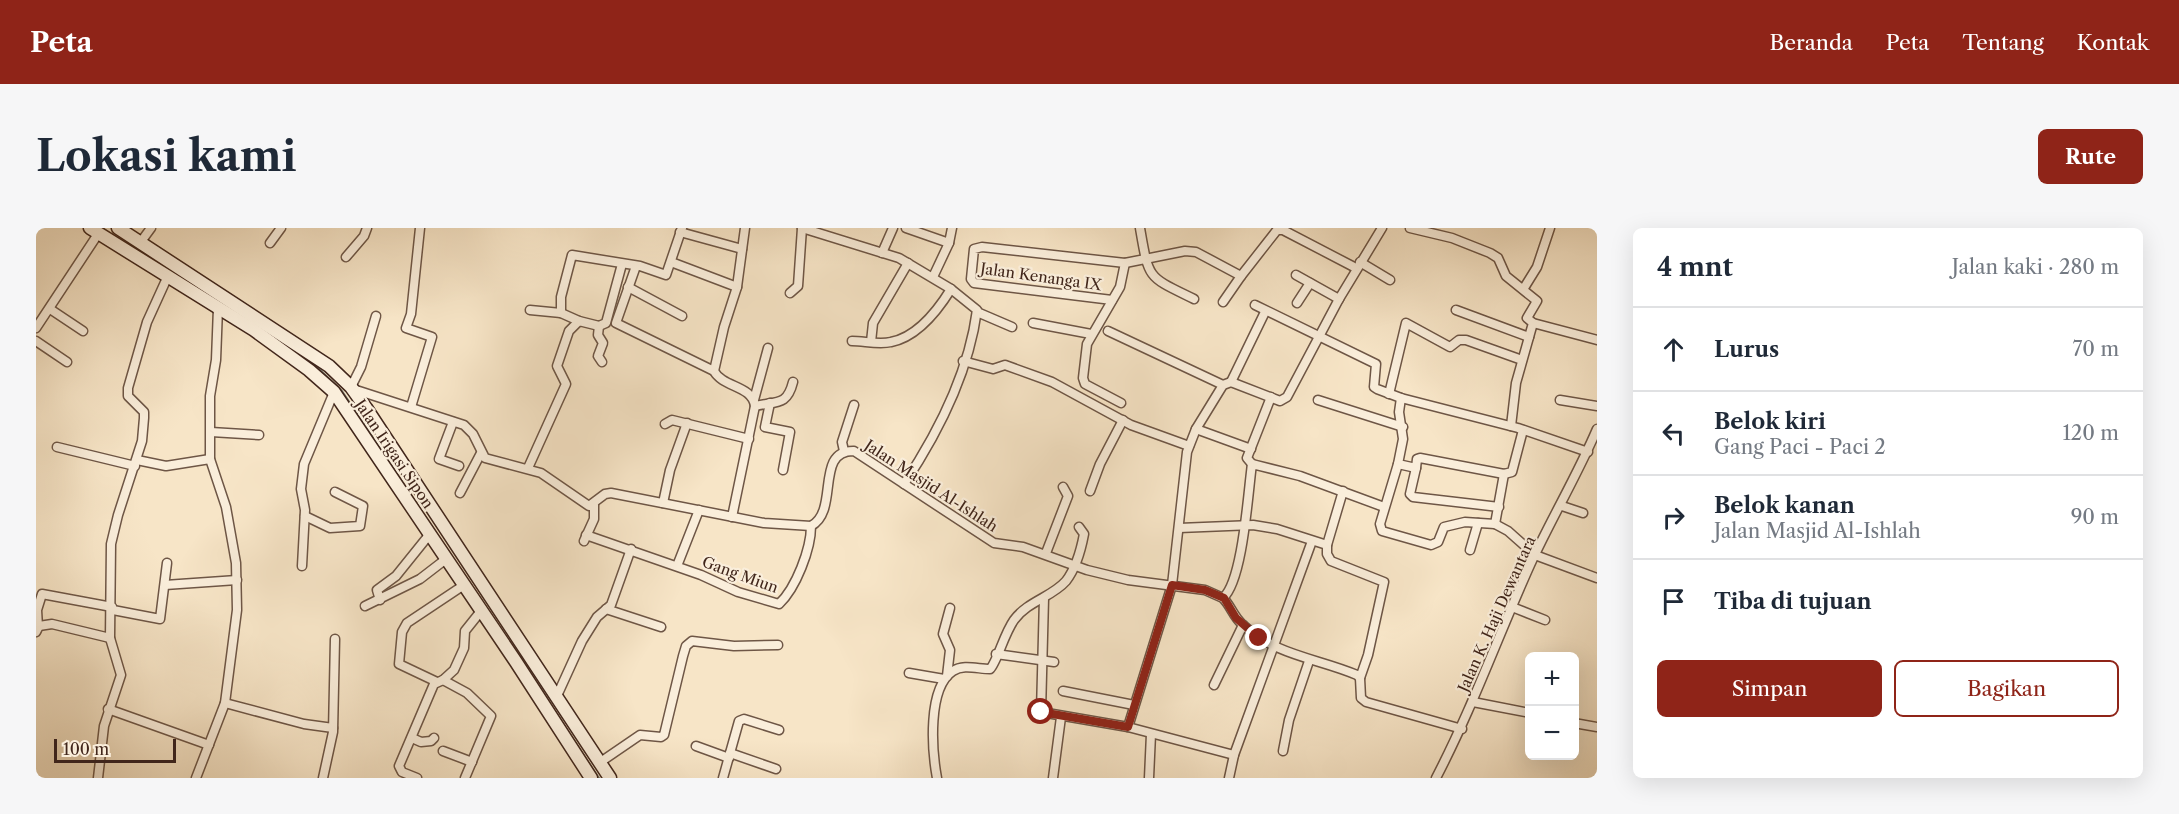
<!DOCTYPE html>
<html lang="id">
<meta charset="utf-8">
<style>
:root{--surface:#fff;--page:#f6f6f7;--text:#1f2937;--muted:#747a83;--line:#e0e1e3;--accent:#8f2418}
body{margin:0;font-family:"Libre Caslon Text",serif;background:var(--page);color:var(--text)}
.controls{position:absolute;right:18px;bottom:18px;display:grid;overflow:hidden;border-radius:9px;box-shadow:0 6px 24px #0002}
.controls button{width:54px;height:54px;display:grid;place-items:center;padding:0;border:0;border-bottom:2px solid var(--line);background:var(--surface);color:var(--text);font:30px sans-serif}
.scale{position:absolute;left:18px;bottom:15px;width:122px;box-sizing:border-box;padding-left:6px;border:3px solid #41261b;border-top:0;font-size:16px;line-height:21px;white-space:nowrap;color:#41261b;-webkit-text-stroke:4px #faeedb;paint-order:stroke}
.stop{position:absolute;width:18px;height:18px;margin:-14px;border:4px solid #8f2418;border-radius:50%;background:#fff}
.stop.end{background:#8f2418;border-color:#fff;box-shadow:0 2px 6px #0008}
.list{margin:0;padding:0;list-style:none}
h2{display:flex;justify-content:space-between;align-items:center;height:78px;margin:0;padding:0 24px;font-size:26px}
h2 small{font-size:20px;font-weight:400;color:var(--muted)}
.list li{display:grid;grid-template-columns:39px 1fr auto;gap:18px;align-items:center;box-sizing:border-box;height:84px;padding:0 24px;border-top:2px solid var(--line)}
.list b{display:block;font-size:22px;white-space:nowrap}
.list p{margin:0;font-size:20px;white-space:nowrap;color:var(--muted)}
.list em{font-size:20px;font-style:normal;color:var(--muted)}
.actions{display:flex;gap:12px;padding:18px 24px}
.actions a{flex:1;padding:14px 0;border:2px solid var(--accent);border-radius:9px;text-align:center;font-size:21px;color:var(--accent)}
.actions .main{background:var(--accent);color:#fff}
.icon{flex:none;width:33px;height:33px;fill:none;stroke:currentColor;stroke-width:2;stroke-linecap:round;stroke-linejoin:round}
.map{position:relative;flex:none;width:1561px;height:550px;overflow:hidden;border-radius:9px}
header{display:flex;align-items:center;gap:36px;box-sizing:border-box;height:84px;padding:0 30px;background:var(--accent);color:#fff}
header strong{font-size:28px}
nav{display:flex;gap:33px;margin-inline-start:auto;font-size:21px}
.intro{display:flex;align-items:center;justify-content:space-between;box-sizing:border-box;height:144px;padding:0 36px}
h1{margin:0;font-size:42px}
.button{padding:15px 27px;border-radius:9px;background:var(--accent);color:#fff;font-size:21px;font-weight:700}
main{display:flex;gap:36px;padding:0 36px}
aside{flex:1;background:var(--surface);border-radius:9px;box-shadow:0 6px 24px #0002}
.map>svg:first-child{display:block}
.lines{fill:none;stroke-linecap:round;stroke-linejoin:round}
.stream{stroke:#788278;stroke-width:2}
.street-casing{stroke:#6e5646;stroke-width:11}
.secondary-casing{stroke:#41261b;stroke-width:15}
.street{stroke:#faeedb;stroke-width:8}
.secondary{stroke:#faeedb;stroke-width:12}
.route{stroke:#8f2418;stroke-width:8}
.labels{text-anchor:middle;stroke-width:4.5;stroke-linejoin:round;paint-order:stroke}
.street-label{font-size:15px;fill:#41261b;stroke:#faeedb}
</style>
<header>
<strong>Peta</strong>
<nav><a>Beranda</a><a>Peta</a><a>Tentang</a><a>Kontak</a></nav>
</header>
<div class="intro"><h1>Lokasi kami</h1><a class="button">Rute</a></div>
<main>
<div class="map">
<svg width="1561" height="550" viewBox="0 0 1561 550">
<rect width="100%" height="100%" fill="#f7e5c7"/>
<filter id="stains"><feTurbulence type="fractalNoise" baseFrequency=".00333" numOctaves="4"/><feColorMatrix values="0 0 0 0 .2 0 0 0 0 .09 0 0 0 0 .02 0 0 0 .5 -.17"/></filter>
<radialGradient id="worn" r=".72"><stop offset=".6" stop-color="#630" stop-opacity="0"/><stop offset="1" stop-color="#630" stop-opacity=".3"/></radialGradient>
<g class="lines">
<g class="stream">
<path d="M66,0L96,19"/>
<path d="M245,114L281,139L306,163L563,550"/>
</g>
<g class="street-casing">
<g id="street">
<path d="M766,0L863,30L915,61"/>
<path d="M870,0L913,15"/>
<path d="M1104,0C1113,52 1111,48 1158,71"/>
<path d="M1374,0L1416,10L1454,25L1462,30L1470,48L1501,73L1491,90L1497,95L1480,155L1475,198"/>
<path d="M644,4L706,21"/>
<path d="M104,15L115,0"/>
<path d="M234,15L245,0"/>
<path d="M846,25L857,0"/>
<path d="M310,29L328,8L331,0"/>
<path d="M635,34L701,59"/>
<path d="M1324,34L1354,52"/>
<path d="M600,38L580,95L678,143"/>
<path d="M1260,47L1303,71"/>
<path d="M897,49L913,15L916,0"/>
<path d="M592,59L646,88"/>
<path d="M1488,60L1501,39L1514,0"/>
<path d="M754,65L762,58L766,0"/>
<path d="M1076,72L938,55L935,51L938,21L946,19L1089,35L1149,23L1160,24L1205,48L1241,2H1247L1320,40"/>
<path d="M1187,74L1205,48"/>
<path d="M1261,75L1274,55"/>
<path d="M1219,77L1340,136L1338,159L1341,161L1365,170L1482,200L1552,224"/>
<path d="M14,81L47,103"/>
<path d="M494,82L525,85L543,93"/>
<path d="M1420,82L1493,109"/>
<path d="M941,84L976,99"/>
<path d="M525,85V69L536,27L604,38L630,47L646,0"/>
<path d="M997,95L1055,106"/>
<path d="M1497,95L1561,112"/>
<path d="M563,98L562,107L567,115L562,128L566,134"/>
<path d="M0,100L62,6"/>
<path d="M1072,103L1187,157"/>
<path d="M0,113L31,134"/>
<path d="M816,113C828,113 843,117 855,114C881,109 902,82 915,61L941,82C933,143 902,205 868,256"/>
<path d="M835,114L837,95L872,35"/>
<path d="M927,133L957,141L969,137L1016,154L1095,197L1153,218"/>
<path d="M1195,154L1229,84"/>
<path d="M315,159L325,139L340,88"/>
<path d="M317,161L428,197L437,206L449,230L505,245L553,278L569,266L575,265L728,295L775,298C804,283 778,222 818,223L958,315L987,319L1051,342L1092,352L1169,362L1187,370C1195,378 1197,388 1206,396C1240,428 1281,430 1321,447L1324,450L1325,470L1330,474L1426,501"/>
<path d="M1353,166L1370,95L1414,119L1423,112H1430L1486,132"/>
<path d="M1365,170L1363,184L1367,211L1362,236L1380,240L1381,231L1384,230L1468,246L1476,244L1487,202"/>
<path d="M718,172L732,120"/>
<path d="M1282,172L1367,199"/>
<path d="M1524,172L1561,178"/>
<path d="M734,175L729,199L754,204L747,242"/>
<path d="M1085,175L1049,156L1047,150L1051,116L1084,59L1089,35"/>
<path d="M719,178C741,173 751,178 757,154"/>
<path d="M375,179L396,109L370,100L375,86L384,0"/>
<path d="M417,194L403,231L423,238"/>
<path d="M629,196L636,192L713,211"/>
<path d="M1160,201L1215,221"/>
<path d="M175,204L223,207"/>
<path d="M21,219L99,238"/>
<path d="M808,223L806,214L818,177"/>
<path d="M101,232L130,238L174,231"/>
<path d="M1216,236L1211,230L1235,169"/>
<path d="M1362,236L1344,296L1346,303L1395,317L1402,314L1408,299L1429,294L1459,296L1472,303L1499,327L1561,350"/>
<path d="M492,240L530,156L521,138L533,103L543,93L563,98L570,95L586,36"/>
<path d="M1380,240L1374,266L1377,269L1463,279"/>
<path d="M1054,263L1064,236L1087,192"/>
<path d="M424,265L445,225"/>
<path d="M627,275L634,242L651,195"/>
<path d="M1526,278L1547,285"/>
<path d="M269,288L294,300L324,298L327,278L299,264"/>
<path d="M696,289L719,178C716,157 687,160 678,143L688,99L701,59L709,0"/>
<path d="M1459,296L1468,246"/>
<path d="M1143,300L1217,297L1241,301L1291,317V326L1295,333L1348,354L1332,427L1324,450"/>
<path d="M550,307L665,347L702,364L743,376C760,360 775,321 775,298"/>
<path d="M548,313L558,291V277"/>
<path d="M1291,317L1307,263"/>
<path d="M1434,322L1442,295"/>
<path d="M1010,325L1032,268L1027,259"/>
<path d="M266,338L269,282L265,261L268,236L298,164"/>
<path d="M641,338L663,282"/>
<path d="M129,357L201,352"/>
<path d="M1008,370L1005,484L1092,499L1198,527"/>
<path d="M1187,370C1207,353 1212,264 1216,236L1264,248L1348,279"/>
<path d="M344,372L341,362L360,348L393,307"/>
<path d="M329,378L384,351L410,331"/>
<path d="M1476,379L1509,392"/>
<path d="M570,381L625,399"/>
<path d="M77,382L124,391L131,335"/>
<path d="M2,399L1,382L6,366L76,379"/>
<path d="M0,404L3,398L16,396L74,410"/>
<path d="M960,426L1018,434"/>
<path d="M873,445L908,451"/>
<path d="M911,448L914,422L907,406L914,380"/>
<path d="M407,452L431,465L455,488L429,550"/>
<path d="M401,454L363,436L366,404L371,395L428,357"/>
<path d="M1178,457L1207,397"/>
<path d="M1027,463L1098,477"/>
<path d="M520,470L546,413L561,389L575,377L595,321"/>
<path d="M1437,474L1494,485"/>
<path d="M189,475L268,496L297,500"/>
<path d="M72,481L173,517"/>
<path d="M1538,495L1561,499"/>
<path d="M1092,499L1136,357L1151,224L1160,201L1187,157L1195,154L1244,173L1251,169L1303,71L1346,0"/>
<path d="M376,510L385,514L395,513L398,510"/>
<path d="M660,518L693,530"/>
<path d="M407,523L436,534"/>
<path d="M1247,523L1253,492L1273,433"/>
<path d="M694,525L740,541"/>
<path d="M563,535L604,507L625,509L628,507L647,428L650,418L656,413L698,418L742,417"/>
<path d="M62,550L68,498L85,447L74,410L75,316L82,287L106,213L108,190V184L92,168V160L111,94L131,50"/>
<path d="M160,550L189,475L201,382L200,335L190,279L174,231V168L180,132L182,80"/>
<path d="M287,550L297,504L299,411"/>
<path d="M381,550L366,544L363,538L398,456L407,452L418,442L428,420L429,403L445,383"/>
<path d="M687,550L703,493L708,491L743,502"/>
<path d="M901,550C896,523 891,460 917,443C927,436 942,441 954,441C961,434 968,406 978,392C992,373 1016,369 1030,353C1040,340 1045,322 1048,306L1043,299"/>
<path d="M1017,550L1025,489"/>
<path d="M1113,550L1115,506"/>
<path d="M1193,550L1198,527L1276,313"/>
<path d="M1400,550C1436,481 1462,408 1494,337C1515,291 1541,248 1561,201"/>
</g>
</g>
<g class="secondary-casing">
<g id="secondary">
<path d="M54,0L218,102L273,142L298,164L480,434L555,550"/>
<path d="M82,0L293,138L315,159L330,180L574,550"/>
</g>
</g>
<use href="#street" class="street"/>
<use href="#secondary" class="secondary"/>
</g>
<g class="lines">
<path class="route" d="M1005,484L1092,499L1136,357L1169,362L1188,370L1200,390L1223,410"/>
</g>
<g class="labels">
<g class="street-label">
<text transform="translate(1005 49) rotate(8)" y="5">Jalan Kenanga IX</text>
<text transform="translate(358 226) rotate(56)" y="5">Jalan Irigasi Sipon</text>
<text transform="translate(895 258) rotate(33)" y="5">Jalan Masjid Al-Ishlah</text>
<text transform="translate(704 347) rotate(20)" y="5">Gang Miun</text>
<text transform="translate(1461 386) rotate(-66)" y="5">Jalan K. Haji Dewantara</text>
</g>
</g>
<rect width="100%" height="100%" filter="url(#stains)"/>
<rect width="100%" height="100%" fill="url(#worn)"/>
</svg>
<div class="controls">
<button>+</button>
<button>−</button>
</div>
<div class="scale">100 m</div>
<div class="stop" style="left:1005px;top:484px"></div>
<div class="stop end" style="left:1223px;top:410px"></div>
</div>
<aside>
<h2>4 mnt<small>Jalan kaki · 280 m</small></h2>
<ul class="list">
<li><svg class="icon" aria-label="ahead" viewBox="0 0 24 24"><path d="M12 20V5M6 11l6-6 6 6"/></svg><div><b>Lurus</b></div><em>70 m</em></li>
<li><svg class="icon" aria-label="left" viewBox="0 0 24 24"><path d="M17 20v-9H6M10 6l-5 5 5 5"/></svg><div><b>Belok kiri</b><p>Gang Paci - Paci 2</p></div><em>120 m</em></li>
<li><svg class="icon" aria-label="right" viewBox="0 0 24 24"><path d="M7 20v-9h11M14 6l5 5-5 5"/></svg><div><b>Belok kanan</b><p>Jalan Masjid Al-Ishlah</p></div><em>90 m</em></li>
<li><svg class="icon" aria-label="arrive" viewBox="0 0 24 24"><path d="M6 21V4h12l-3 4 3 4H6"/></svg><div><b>Tiba di tujuan</b></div></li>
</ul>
<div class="actions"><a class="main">Simpan</a><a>Bagikan</a></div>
</aside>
</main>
